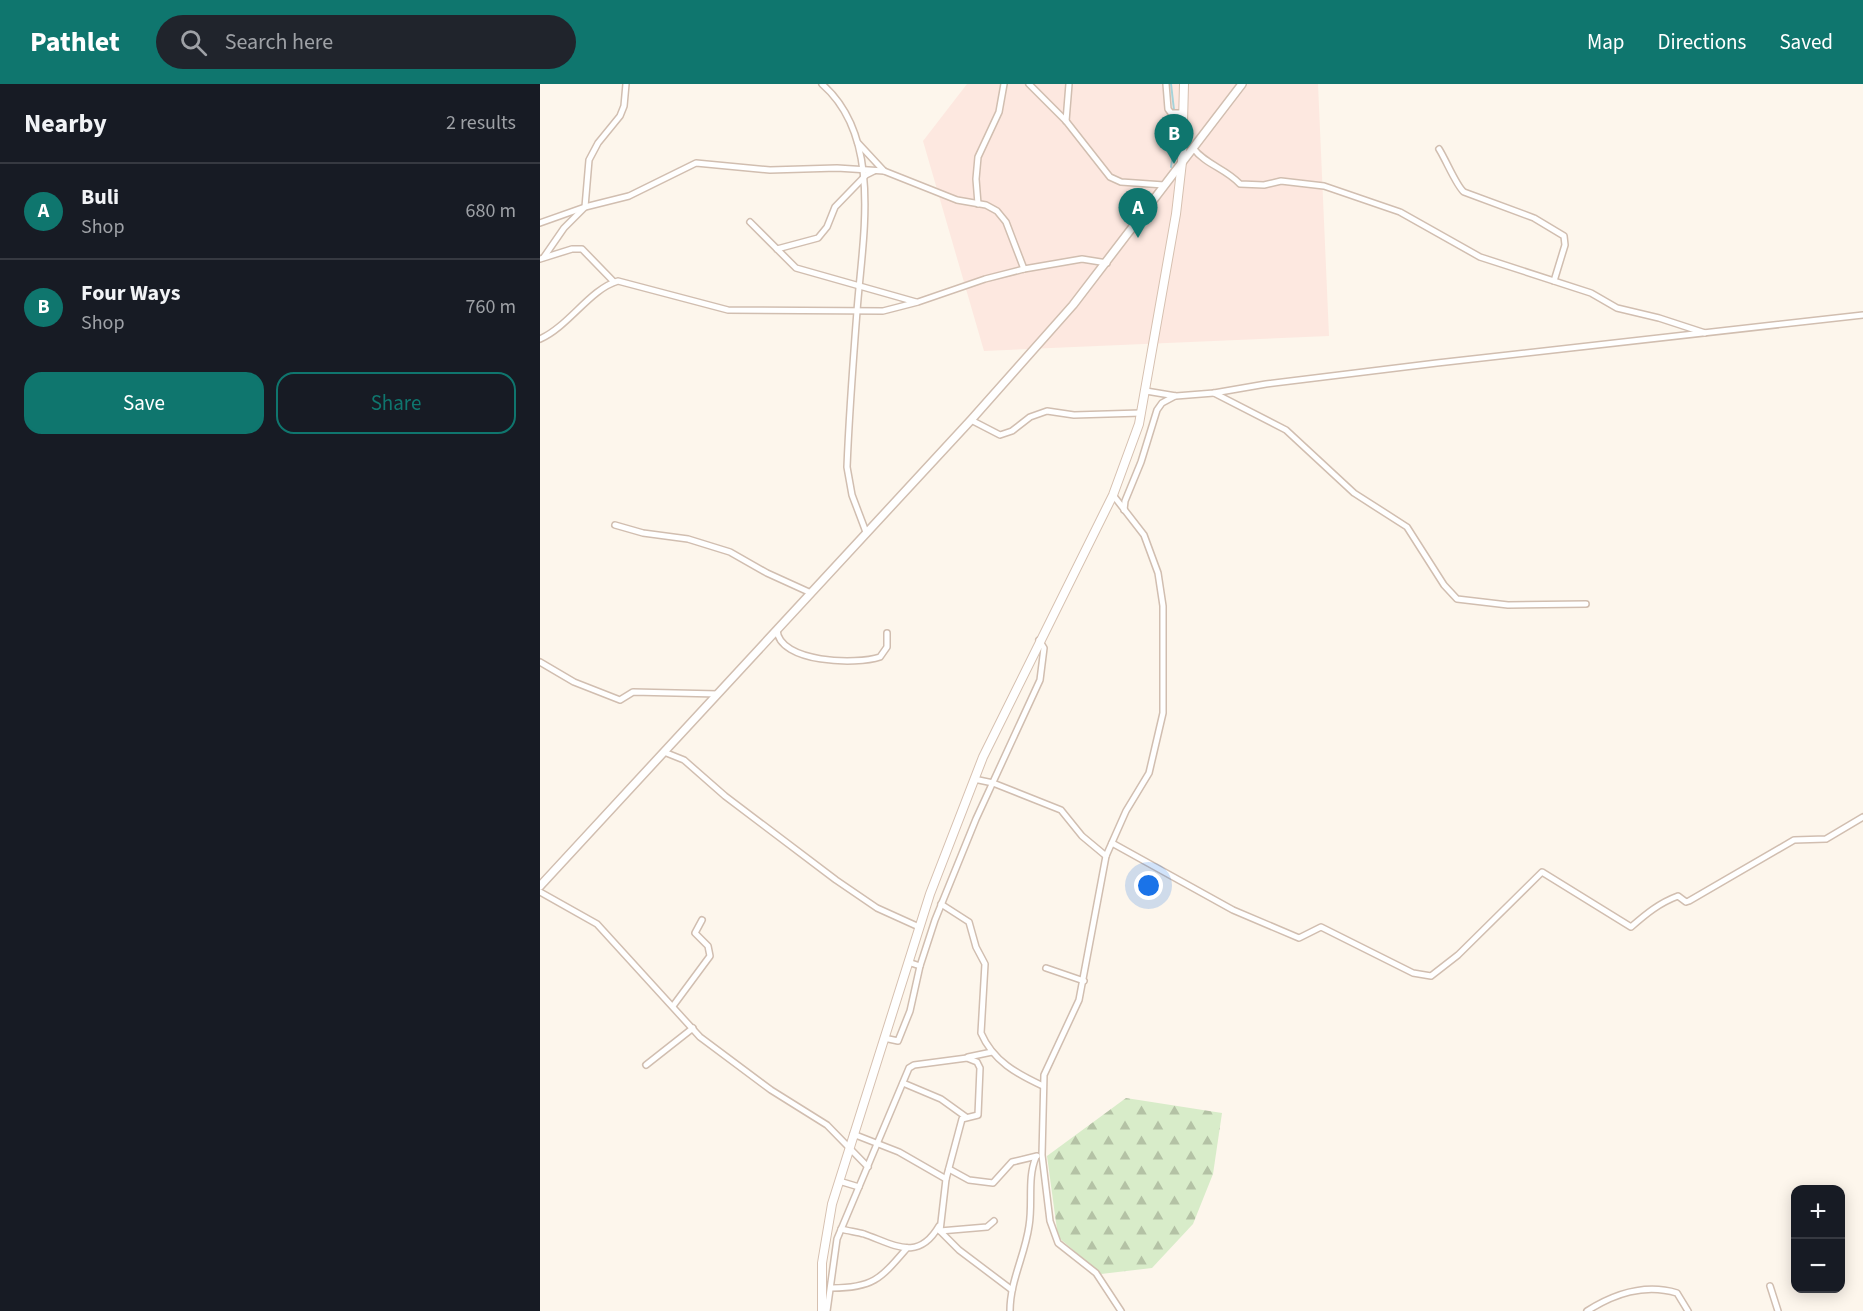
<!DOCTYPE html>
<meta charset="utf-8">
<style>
:root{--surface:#171b24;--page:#20242c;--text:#f1f3f6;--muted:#9ea1a6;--line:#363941;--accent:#0f766e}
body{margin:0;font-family:"Source Sans 3",sans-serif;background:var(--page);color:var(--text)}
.controls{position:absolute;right:18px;bottom:18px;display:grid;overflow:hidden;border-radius:12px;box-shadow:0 3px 15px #0003}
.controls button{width:54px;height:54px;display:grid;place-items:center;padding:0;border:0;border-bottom:2px solid var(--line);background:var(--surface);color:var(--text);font:30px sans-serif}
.you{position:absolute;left:609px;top:802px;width:21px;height:21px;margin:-15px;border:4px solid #fff;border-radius:50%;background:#1a73e8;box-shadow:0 0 0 9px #1a73e833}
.badge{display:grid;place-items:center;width:39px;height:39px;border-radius:50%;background:var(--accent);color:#fff;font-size:20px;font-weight:700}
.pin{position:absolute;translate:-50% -50px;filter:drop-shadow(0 2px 3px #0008)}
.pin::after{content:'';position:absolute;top:32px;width:21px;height:18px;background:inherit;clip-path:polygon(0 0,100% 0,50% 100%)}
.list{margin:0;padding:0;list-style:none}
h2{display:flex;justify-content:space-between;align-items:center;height:78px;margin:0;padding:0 24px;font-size:26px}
h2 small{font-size:20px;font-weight:400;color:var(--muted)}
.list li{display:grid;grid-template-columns:39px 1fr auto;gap:18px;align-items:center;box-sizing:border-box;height:96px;padding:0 24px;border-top:2px solid var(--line)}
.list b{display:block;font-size:22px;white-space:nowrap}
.list p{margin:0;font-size:20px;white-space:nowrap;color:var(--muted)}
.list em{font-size:20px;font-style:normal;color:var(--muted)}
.actions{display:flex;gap:12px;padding:18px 24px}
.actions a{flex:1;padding:14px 0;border:2px solid var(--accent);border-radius:18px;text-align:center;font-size:21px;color:var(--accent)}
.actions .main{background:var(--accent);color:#fff}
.icon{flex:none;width:33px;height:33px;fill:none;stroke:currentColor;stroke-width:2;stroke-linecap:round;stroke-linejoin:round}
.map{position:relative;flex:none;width:1323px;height:1227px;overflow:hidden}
header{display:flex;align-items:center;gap:36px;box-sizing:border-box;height:84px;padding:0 30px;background:var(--accent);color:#fff}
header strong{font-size:28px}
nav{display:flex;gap:33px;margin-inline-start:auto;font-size:21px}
.search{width:420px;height:54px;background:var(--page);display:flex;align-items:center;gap:15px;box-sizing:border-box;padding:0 21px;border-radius:33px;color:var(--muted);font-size:22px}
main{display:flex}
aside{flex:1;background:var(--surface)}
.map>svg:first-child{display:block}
.commercial{fill:#fde8e0}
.forest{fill:url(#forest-firs)}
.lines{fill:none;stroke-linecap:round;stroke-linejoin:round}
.stream{stroke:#a5d3da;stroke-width:2}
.minor-casing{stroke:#d1beb0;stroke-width:8}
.tertiary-casing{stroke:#d1beb0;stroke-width:10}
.secondary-casing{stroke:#d6c0b0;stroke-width:10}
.minor{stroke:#fff;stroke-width:5}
.tertiary{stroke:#fff;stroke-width:7}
.secondary{stroke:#fff;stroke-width:8}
</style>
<header>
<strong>Pathlet</strong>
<div class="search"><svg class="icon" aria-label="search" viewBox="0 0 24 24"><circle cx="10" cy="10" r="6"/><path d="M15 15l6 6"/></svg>Search here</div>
<nav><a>Map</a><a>Directions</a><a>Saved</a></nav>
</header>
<main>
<aside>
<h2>Nearby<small>2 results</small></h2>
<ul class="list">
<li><span class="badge">A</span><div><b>Buli</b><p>Shop</p></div><em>680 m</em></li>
<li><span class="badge">B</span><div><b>Four Ways</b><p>Shop</p></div><em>760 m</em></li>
</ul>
<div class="actions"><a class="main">Save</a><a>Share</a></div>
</aside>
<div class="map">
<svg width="1323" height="1227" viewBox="0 0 1323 1227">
<defs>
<pattern id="forest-firs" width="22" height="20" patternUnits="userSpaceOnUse" patternTransform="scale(1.5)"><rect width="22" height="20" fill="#d8ecc9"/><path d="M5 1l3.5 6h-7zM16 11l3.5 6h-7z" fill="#b4c2a5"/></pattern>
</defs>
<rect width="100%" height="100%" fill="#fdf6ec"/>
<path class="commercial" d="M427,0H778L789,252L444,267L383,57Z"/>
<path class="forest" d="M586,1014L682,1029L673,1090L653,1140L612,1184L561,1190L518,1153L507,1072Z"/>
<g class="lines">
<g class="stream">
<path d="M631,0L634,26"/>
<path d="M634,32L635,57"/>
<path d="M631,83L634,64"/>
</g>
<g class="minor-casing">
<g id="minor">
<path d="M282,0C344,54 322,156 317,227C313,279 309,331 307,383L312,411L326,448"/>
<path d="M489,0L526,37L570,93L581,98L624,101"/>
<path d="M626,0L628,25L631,29H644"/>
<path d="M526,37L529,0"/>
<path d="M318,59L344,87L417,116L446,121L457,127L466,138L484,185"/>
<path d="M653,64C666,81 685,84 700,100L724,101L741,97L784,102L860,128L940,173L1051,209L1077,224L1119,234L1165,249"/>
<path d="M899,65C906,76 917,103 924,108L994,134L1024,152L1025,161L1014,197"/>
<path d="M438,120L436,95L438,73L459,28L464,0"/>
<path d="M210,138L256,184L376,218"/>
<path d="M0,139L45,123L89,112L156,79L230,86L297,84L344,87"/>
<path d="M237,165L278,154L287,143L295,123L326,91L334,87"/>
<path d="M4,173L24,144L45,123L49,76L58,59L80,32L84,22L86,0"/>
<path d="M0,175L32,165H42L74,198"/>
<path d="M0,255C29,242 50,205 78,197L188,226L343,227L378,218L445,195L484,185L542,175L567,179"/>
<path d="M606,307L636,312L674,309L726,300L897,279L1323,231"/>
<path d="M674,309L746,346L814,409L867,443L904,501L917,515L968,521L1046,520"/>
<path d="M431,336L460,351L472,347L490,333L507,327L534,331L601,329"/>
<path d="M573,411L604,451L618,489L623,522V629L609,689L586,727L566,772L539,916L504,991L502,1071L510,1137L518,1159L556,1189L581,1227"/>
<path d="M584,426L585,417L601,378L617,326L622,319L635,312"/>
<path d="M75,441L103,449L148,455L190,468L227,489L271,509"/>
<path d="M237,546C239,579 317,581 340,573L347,563V549"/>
<path d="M0,578L34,598L80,616L93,608L178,610"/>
<path d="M124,668L144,676L185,712L296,796L337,824L379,843"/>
<path d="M434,695L453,699L521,726L542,752L566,772"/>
<path d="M572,759L693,826L759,854L781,843L873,889L891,892L918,871L1002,788L1091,843C1106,830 1119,819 1138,812L1146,818L1149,817L1254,756L1286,755L1323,733"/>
<path d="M0,808L57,840L160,953L231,1006L287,1041L328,1083"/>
<path d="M401,820L429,838L436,863L445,880L441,949C453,977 477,990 503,1002"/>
<path d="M380,882L395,836L436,735L500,596L504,564L499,556"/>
<path d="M506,884L544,897"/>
<path d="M133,922L170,872L168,862L155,849L162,836"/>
<path d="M344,954L358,957L370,927L380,882L368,878"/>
<path d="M428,973L452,968"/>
<path d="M106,981L153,944"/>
<path d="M363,999L401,1015L426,1033"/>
<path d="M313,1050L359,1068L406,1095"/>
<path d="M409,1085L429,1096L453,1099L472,1078L497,1072"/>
<path d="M299,1097L319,1103"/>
<path d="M301,1145C308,1147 317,1148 324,1150C355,1161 378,1178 399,1142"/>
<path d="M400,1147L447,1143L454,1137"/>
<path d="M1230,1202L1238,1227"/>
<path d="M292,1204C334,1204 341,1194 367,1164"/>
<path d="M287,1227L297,1155L369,984L374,981L427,974L437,978L440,984L438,1031L422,1035L406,1095L400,1147L419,1166L472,1206"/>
<path d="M470,1227C470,1197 485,1171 489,1142C493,1119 487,1094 496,1073"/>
<path d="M1047,1227C1074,1210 1104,1199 1137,1209L1148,1227"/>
</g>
</g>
<g class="tertiary-casing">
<path id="tertiary" d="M0,802L431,336L533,221L702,0"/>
</g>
<g class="secondary-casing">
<path id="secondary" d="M282,1227V1179L292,1120L390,810L443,673L573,411L599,340L636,130L642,78L644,0"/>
</g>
<use href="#minor" class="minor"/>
<use href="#tertiary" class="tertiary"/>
<use href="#secondary" class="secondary"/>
</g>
</svg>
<div class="controls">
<button>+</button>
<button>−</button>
</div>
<div class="you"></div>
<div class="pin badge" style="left:598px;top:154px">A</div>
<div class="pin badge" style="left:634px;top:80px">B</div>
</div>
</main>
